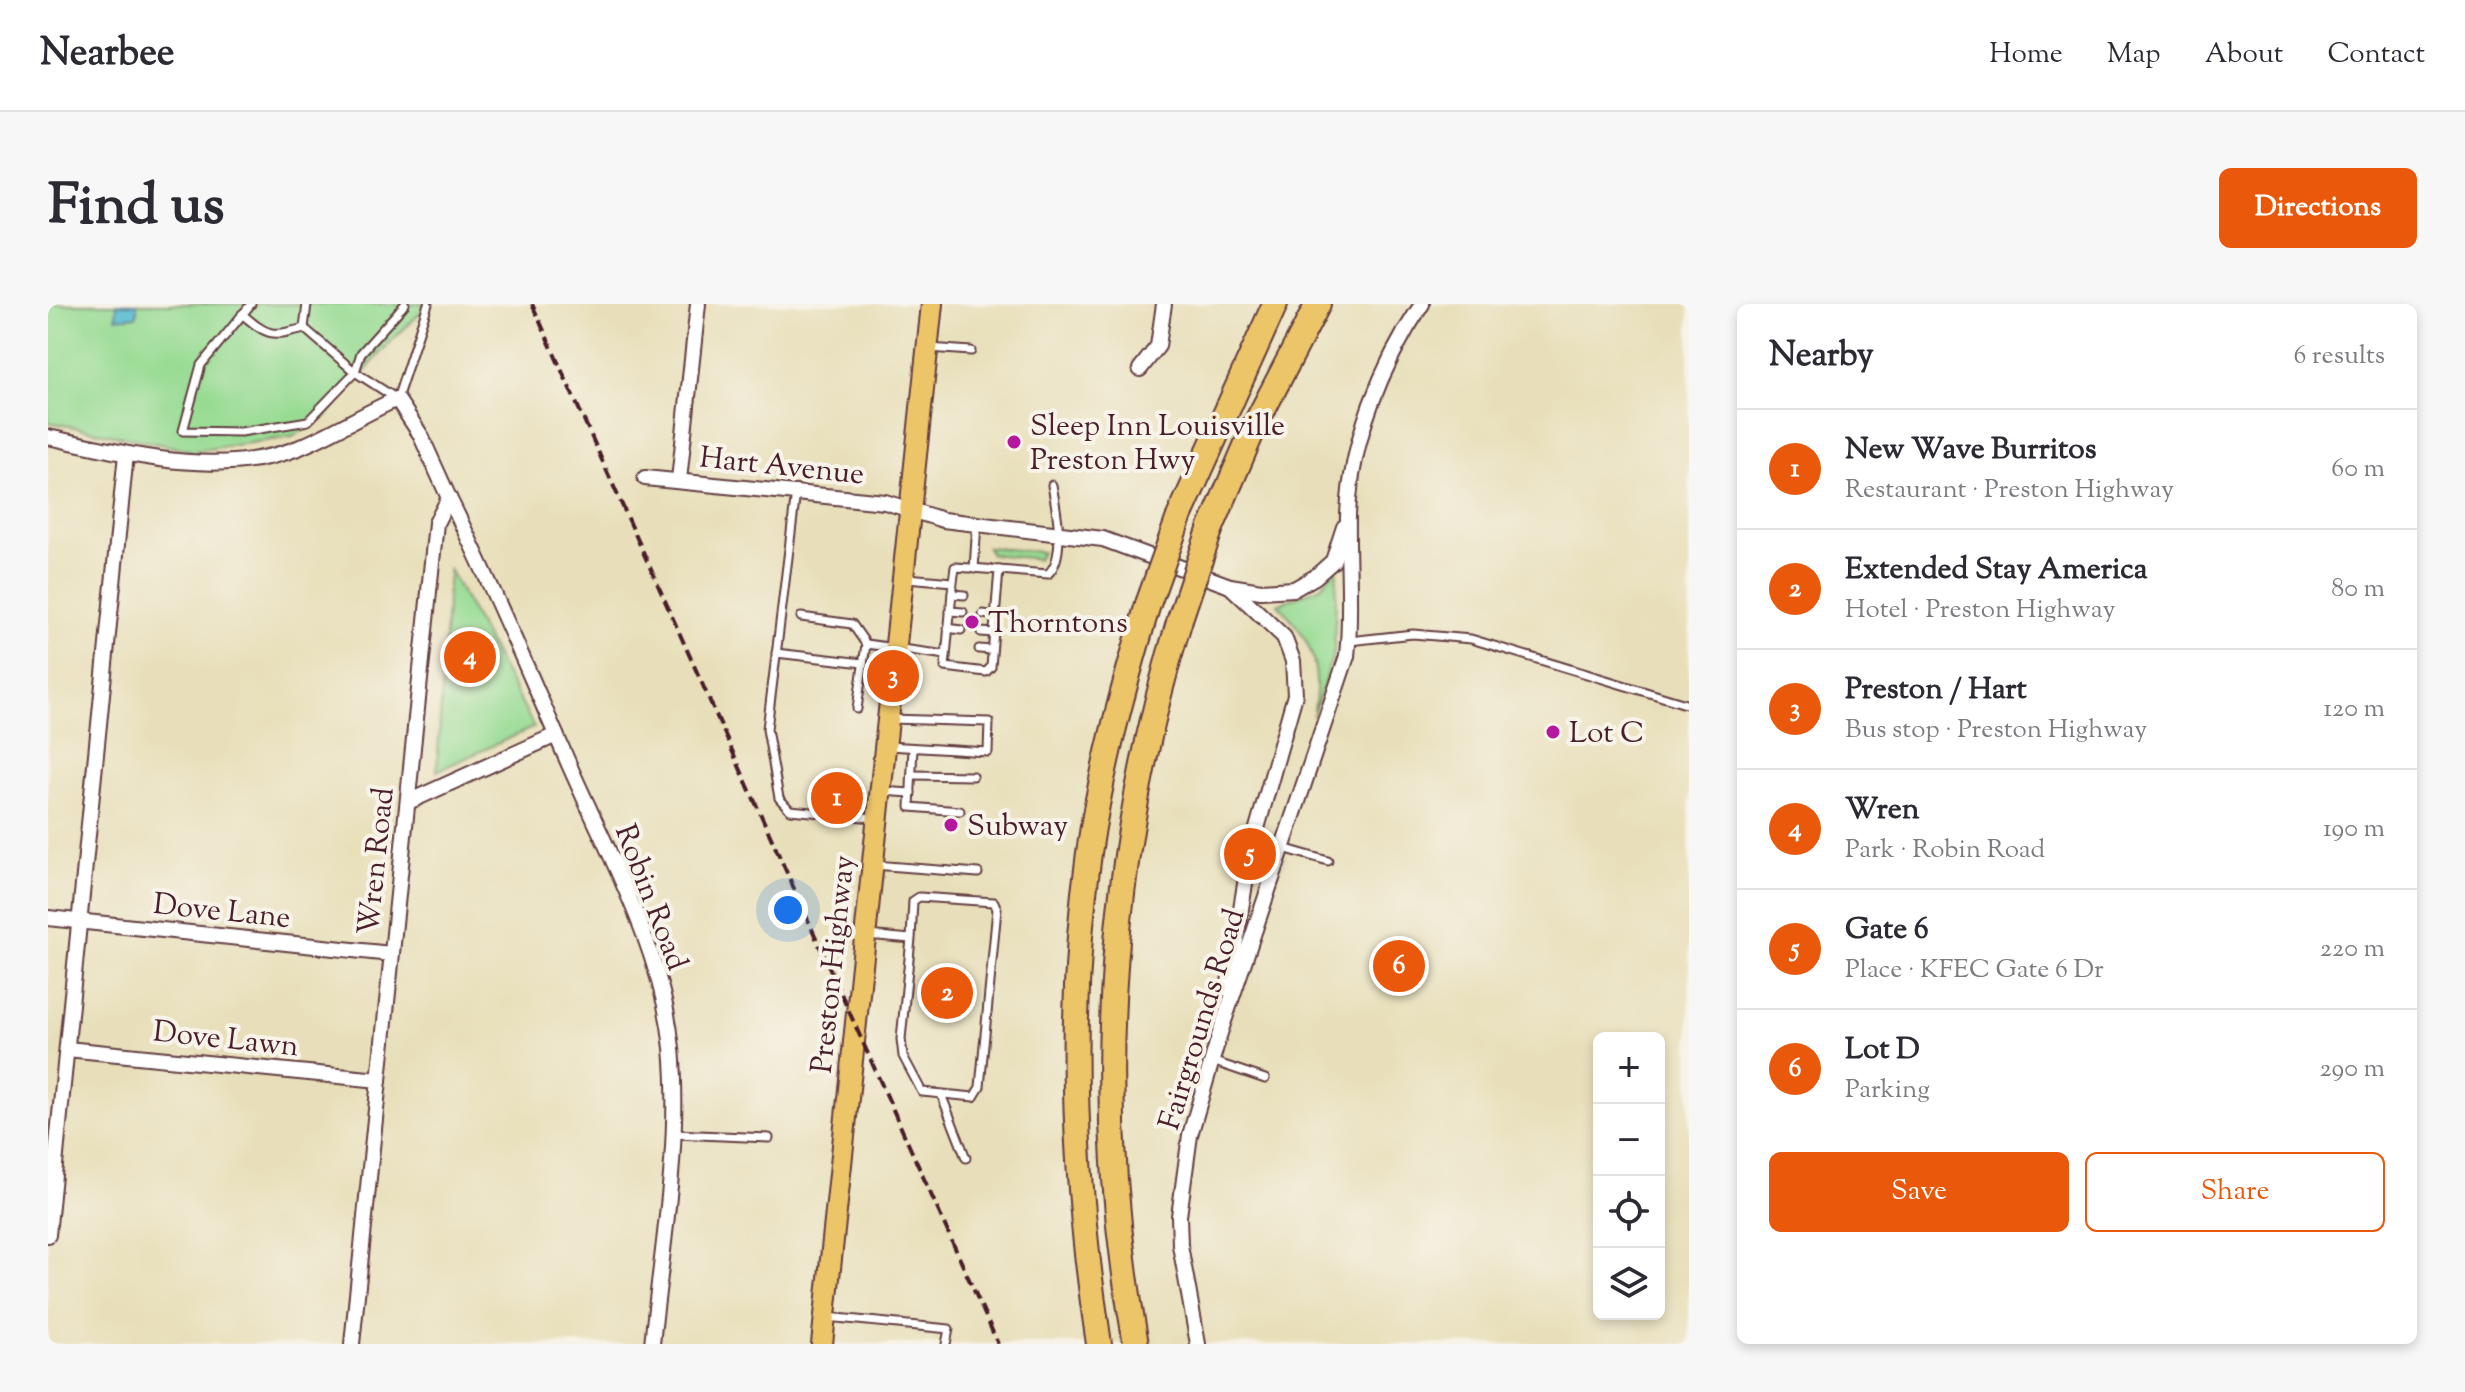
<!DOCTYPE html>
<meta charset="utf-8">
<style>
:root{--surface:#fff;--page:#f7f7f7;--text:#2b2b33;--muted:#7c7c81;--line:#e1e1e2;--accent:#ea580c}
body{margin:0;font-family:"Sorts Mill Goudy",serif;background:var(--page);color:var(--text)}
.controls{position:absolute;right:24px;bottom:24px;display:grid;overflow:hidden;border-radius:12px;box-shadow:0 4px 12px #0003}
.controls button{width:72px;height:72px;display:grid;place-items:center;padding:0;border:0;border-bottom:2px solid var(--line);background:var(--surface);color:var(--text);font:40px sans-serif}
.you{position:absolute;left:740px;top:606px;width:28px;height:28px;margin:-20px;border:6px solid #fff;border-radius:50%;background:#1a73e8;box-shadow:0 0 0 12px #1a73e833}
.badge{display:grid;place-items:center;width:52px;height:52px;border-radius:50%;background:var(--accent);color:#fff;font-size:26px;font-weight:700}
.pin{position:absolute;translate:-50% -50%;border:4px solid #fff;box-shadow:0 2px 8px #0006}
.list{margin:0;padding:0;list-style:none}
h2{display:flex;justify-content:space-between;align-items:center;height:104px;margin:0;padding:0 32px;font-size:34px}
h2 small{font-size:26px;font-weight:400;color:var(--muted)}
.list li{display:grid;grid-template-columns:52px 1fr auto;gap:24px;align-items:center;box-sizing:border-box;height:120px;padding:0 32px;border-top:2px solid var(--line)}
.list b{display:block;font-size:30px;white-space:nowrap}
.list p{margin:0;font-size:26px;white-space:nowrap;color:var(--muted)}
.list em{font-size:26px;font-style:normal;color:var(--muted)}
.actions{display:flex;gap:16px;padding:24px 32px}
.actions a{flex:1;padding:18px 0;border:2px solid var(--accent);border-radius:12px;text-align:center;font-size:28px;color:var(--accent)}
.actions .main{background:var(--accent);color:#fff}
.icon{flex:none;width:44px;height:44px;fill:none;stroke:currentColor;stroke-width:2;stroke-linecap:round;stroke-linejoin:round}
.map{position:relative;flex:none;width:1641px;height:1040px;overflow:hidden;border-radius:12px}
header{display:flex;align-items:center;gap:48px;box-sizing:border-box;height:112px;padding:0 40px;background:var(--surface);border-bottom:2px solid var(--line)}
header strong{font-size:38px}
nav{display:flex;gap:44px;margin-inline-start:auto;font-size:28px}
.intro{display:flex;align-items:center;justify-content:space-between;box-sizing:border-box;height:192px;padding:0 48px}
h1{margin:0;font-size:56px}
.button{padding:20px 36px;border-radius:12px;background:var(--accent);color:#fff;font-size:28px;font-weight:700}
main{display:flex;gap:48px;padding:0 48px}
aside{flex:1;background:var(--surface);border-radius:12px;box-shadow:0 4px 12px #0003}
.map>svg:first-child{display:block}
.green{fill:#97db93;stroke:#707d5f;stroke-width:2}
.water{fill:#53b9d2;stroke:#4e6c7e;stroke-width:2}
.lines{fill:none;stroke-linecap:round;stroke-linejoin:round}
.lane-casing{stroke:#623c40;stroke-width:11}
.street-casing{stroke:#623c40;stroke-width:18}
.primary-casing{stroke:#623c40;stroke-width:24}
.highway-casing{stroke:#623c40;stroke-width:28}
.lane{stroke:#fff;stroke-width:7}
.street{stroke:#fff;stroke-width:14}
.primary{stroke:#edc569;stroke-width:20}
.highway{stroke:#edc569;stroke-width:24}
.rail{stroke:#4a1f2b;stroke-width:4;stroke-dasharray:12 6;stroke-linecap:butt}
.highway-bridge-casing{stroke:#623c40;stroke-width:28;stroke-linecap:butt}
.highway-bridge{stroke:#edc569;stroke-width:24}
.poi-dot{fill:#b5179e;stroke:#f7f3e8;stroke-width:3}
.labels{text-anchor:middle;stroke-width:8;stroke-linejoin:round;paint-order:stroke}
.poi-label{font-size:30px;fill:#4a1f2b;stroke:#f7f3e8;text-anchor:start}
.street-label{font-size:30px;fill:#4a1f2b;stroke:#f7f3e8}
</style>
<header>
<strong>Nearbee</strong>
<nav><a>Home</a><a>Map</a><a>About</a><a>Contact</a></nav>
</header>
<div class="intro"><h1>Find us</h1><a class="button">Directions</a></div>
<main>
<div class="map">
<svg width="1641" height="1040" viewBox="0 0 1641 1040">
<rect width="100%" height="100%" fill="#f7f3e8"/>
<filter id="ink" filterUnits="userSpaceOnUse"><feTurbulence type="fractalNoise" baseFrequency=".0125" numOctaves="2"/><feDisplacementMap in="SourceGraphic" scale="16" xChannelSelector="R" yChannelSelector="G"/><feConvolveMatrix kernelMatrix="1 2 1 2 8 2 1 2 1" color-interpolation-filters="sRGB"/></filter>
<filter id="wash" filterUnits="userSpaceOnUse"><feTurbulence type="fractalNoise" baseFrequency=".006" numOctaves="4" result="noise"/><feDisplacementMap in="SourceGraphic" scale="32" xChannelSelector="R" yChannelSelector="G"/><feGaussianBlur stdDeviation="1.8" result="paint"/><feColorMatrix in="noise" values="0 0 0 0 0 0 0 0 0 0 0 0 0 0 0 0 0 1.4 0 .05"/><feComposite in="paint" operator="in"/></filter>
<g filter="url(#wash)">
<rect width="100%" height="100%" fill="#e8dfba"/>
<g class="green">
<path d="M0,0H382L341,39L277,114L244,133L146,147L0,118Z"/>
<path d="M939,243L994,248L990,255L943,250Z"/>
<path d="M401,265L486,423L389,467L400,283Z"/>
<path d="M1289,265L1286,347L1265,413C1274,364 1265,336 1230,300L1271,284Z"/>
</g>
<path class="water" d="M69,0H89V12L68,14Z"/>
</g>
<g filter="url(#ink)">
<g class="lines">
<g class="lane-casing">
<g id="lane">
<path d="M203,0L153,61L135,127L193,128L260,117L307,68L349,95L380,0"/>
<path d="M194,10C220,32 223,33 256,24L307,68L313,49L357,0"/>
<path d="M256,24L259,0"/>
<path d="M881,44L923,47"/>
<path d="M748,188L719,425L731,494L742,506L826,514"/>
<path d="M926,265L929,219"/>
<path d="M951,266L1000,270C1019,252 1008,204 1004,181"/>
<path d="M859,274L905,278L897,363L938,368L943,363L951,266L907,263L905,278"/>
<path d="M904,290L916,291"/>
<path d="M902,307L915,308"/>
<path d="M935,310L948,312"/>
<path d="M753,313L804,320L818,340L898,351"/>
<path d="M900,324L913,326"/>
<path d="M933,328L946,329"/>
<path d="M1301,337L1365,330L1423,335L1641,401"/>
<path d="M931,345L944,346"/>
<path d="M728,349L815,359"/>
<path d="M809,405L818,340"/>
<path d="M840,442L940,448L941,418L843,415"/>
<path d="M865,444L862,503L912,507"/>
<path d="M864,471L925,472"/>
<path d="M833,487L863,489"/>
<path d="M1235,544L1280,557"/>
<path d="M826,561L930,569"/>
<path d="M819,631L863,635L853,735L855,752L874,788L926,793L932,783L949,605L946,598L871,593L865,597L863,635"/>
<path d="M1164,757L1217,775"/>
<path d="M893,790L918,854"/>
<path d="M627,830L721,834"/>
<path d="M779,1013L901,1025L898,1040"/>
</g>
</g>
<g class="street-casing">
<g id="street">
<path d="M1092,65L1110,42L1116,0"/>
<path d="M0,133C80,150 170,175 250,144C284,130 315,110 349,95L372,130L401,194L388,219L304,1040"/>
<path d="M597,174L837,198L895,216L1055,235L1182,282L1213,287L1246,285L1267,273L1285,257L1296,223"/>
<path d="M631,176L650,0"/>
<path d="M401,194C445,282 483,374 523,465C562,553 614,646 624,744C633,841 614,943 604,1040"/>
<path d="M360,498L508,431"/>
<path d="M0,614L343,650"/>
<path d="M1180,685L1202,549L1247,391L1245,357L1236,333L1182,282"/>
<path d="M19,745L331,776"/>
<path d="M0,931L78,150"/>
<path d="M1150,1040L1132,941L1131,912L1142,831L1172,729L1299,352C1304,305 1299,259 1300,211C1303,136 1333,62 1374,0"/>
</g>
</g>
<g class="primary-casing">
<path id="primary" d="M774,1040L884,0"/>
</g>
<g class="highway-casing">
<g id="highway">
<path d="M1131,213L1227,0"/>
<path d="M1162,226L1207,121L1270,0"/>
<path d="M1051,1040C1026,877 1018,713 1041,549C1053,464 1076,382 1100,300"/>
<path d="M1088,1040C1043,795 1060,553 1132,315"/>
</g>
</g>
<use href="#lane" class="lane"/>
<use href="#street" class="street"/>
<use href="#primary" class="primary"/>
<use href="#highway" class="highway"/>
<path class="rail" d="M484,0L950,1040"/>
<g class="highway-bridge-casing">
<g id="highway-bridge">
<path d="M1100,300L1131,213"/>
<path d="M1132,315L1162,226"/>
</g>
</g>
<use href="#highway-bridge" class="highway-bridge"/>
</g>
</g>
<g class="poi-dot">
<circle cx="966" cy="138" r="8"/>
<circle cx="924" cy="318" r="8"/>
<circle cx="1505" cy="428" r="8"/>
<circle cx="903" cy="521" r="8"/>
</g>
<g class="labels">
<g class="poi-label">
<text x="982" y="131">Sleep Inn Louisville<tspan x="982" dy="34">Preston Hwy</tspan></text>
<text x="940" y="328">Thorntons</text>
<text x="1521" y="438">Lot C</text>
<text x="919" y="531">Subway</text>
</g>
<g class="street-label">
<text transform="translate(734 161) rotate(6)" y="10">Hart Avenue</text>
<text transform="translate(327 557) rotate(-84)" y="10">Wren Road</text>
<text transform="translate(604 593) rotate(69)" y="10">Robin Road</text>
<text transform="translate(174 606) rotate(6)" y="10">Dove Lane</text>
<text transform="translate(784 660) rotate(-84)" y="10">Preston Highway</text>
<text transform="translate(1153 715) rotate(-73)" y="10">Fairgrounds Road</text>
<text transform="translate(178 734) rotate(6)" y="10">Dove Lawn</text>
</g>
</g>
</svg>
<div class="controls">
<button>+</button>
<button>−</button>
<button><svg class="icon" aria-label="locate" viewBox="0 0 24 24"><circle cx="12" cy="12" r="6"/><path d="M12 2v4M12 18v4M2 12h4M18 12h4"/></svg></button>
<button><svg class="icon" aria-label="layers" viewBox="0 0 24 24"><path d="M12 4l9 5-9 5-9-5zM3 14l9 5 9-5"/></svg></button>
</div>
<div class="you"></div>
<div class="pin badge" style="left:789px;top:494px">1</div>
<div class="pin badge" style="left:899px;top:689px">2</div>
<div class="pin badge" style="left:845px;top:372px">3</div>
<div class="pin badge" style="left:422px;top:353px">4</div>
<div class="pin badge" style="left:1202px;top:550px">5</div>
<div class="pin badge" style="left:1351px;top:662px">6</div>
</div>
<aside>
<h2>Nearby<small>6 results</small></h2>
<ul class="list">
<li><span class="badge">1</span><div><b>New Wave Burritos</b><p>Restaurant · Preston Highway</p></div><em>60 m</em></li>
<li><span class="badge">2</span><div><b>Extended Stay America</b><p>Hotel · Preston Highway</p></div><em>80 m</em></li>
<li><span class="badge">3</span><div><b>Preston / Hart</b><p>Bus stop · Preston Highway</p></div><em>120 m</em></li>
<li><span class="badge">4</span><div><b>Wren</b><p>Park · Robin Road</p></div><em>190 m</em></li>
<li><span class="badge">5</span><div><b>Gate 6</b><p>Place · KFEC Gate 6 Dr</p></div><em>220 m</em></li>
<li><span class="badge">6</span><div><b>Lot D</b><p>Parking</p></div><em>290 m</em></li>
</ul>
<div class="actions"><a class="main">Save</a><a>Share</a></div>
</aside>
</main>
